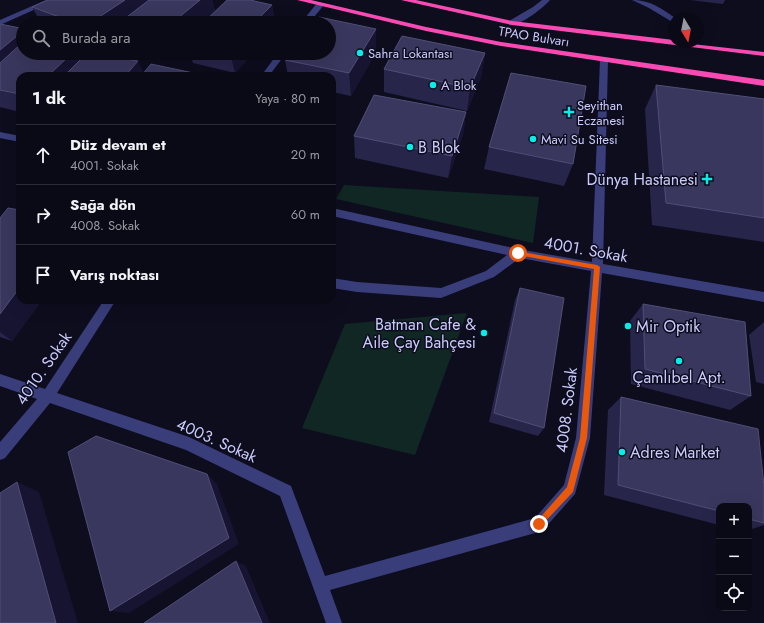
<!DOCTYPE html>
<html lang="tr">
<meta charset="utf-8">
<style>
:root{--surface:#0a0a16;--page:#181823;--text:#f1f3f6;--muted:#999aa1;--line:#2a2b35}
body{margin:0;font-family:Jost,sans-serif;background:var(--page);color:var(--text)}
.controls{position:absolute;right:12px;bottom:12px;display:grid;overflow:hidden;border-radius:8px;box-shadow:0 4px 16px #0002}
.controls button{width:36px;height:36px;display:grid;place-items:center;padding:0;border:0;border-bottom:1px solid var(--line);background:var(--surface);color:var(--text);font:20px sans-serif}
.compass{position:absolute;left:668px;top:12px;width:36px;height:36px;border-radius:50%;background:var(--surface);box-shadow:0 4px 16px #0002;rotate:170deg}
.stop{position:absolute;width:12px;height:12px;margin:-9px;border:3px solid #ea580c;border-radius:50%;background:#fff}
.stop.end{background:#ea580c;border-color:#fff;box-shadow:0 1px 4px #0008}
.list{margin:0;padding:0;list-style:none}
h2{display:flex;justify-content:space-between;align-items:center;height:52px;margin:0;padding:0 16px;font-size:17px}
h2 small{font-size:13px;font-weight:400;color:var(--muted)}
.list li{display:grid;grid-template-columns:26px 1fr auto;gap:12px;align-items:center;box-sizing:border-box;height:60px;padding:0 16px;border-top:1px solid var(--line)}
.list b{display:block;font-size:15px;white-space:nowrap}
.list p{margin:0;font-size:13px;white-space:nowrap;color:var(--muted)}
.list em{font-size:13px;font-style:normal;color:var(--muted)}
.icon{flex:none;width:22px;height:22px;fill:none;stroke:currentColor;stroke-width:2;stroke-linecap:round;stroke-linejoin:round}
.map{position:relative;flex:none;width:764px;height:623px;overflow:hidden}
.search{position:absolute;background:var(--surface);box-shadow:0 4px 16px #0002;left:16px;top:16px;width:320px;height:44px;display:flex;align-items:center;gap:10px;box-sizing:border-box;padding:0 14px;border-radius:22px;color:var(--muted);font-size:15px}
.panel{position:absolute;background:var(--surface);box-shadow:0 4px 16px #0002;left:16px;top:72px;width:320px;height:232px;border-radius:12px}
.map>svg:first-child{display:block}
.green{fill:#102724}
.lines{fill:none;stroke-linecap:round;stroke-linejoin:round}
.minor{fill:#393e7b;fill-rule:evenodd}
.highway{fill:#f94ab3;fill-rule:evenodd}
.wall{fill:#28254b}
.shaded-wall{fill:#161431}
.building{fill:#3a375e;stroke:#504e77}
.route{fill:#ea580c}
.poi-dot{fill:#07ede9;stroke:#0d0d1e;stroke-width:1.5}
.labels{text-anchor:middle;stroke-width:3;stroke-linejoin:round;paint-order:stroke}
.far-street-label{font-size:13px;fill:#cbcbfd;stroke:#0d0d1e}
.far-poi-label{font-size:13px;fill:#cbcbfd;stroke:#0d0d1e;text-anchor:start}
.poi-label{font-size:16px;fill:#cbcbfd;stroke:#0d0d1e;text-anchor:start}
.street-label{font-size:16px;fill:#cbcbfd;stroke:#0d0d1e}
</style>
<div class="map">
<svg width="764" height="623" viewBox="0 0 764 623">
<rect width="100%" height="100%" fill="#0d0d1e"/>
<g class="green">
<path d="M344,185L539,197L533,243L336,199Z"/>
<path d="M467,313L415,455L302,428L345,324Z"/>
</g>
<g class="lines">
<g class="minor">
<path d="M46,0H56L0,25V20Z"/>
<path d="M542,0H550C543,8 519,27 509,25V21L533,7Z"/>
<path d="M632,0C650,0 661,8 675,18L674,23L649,8Z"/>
<path d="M317,3L324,5L309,23H301Z"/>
<path d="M278,53H286L269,76H261Z"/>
<path d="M604,57L608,60L603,264L764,292V302L602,273L590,438L575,494L544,529L539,532L330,590L342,623H326L280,496L186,450L50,403L5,458L0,460V442L37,399L0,386V374L45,389L104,300H116L57,393L189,437L291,486L325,576L535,518L564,485L576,438L591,271L520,258L494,277L441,298L357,292L332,288V278L357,282L441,288L486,271L507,255L332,216V208L518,249L592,262L600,60Z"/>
<path d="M0,132L20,136V142L0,138Z"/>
</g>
<g class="highway">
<path d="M297,0H311L426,27L501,42L764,80V86L501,46L426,31Z"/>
<path d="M401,0H416L512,21L674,40V42L764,52V56L512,25Z"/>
</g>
</g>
<g class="wall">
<path d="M48,0H212L215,11L272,5L275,23H41L32,7Z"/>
<path d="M690,0H725L723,4Z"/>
<path d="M0,24L20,28L23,33V53H78L81,58L100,54H128L130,59L143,73L203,75V76H20V112L0,107Z"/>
<path d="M376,52L351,96L332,92V76H288L285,60Z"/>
<path d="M140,53H172L163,60Z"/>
<path d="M190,53H253L235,73L193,63Z"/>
<path d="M485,53L481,77L467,111L384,92V69Z"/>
<path d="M656,85L764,99V242L652,225L645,109Z"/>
<path d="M466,112L463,135L448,178L355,158L354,136Z"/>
<path d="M489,147L573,164L564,186L484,169Z"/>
<path d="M0,218L20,300H42L12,341L0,337Z"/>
<path d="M520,288L544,428L538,436L489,422L515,300Z"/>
<path d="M643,304L751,396L730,410L631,384L630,321Z"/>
<path d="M764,322V384L756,382L749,335Z"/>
<path d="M621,397L764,486V525L749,530V506H719V525L604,495L608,410Z"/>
</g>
<g class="shaded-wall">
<path d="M125,0H160L135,23H90Z"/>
<path d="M200,0H212L216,16L207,23H172Z"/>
<path d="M272,5L275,23H254Z"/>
<path d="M20,28L23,33V53L0,84V50Z"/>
<path d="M376,29V52L351,96L349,73Z"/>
<path d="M72,53H78L87,70L81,76H48Z"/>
<path d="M160,53H172L163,60Z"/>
<path d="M230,53H253L235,73Z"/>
<path d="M485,53L481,77L467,111L470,88Z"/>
<path d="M128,54L133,66L138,61L145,76H125L126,59Z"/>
<path d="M333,104L335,127L332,133V106Z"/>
<path d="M466,112L463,135L448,178L452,156Z"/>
<path d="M20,287V300H42L12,341L0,332V314Z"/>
<path d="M207,474L217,484L239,544L129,613L110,611Z"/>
<path d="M17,482L39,492L78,623H56Z"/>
<path d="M236,561L246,566L270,623H262Z"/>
</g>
<g class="building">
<path d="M48,0H125L90,23H76L32,7Z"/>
<path d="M149,0H200L172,23H119Z"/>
<path d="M227,0H250L272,5L254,23H203Z"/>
<path d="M319,17L376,29L349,73L285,60L291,53H329V23H315Z"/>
<path d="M0,24L20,28L17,36L0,50Z"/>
<path d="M402,36L485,53L470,88L384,69Z"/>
<path d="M23,42V53H72L48,76H20V94L0,90V63Z"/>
<path d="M87,53L100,54L101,53H123L128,54L126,59L138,61L125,76H64Z"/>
<path d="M151,64L203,75L202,76H141Z"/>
<path d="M511,73L586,86L573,164L489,147Z"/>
<path d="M656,85L764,99V218L666,203Z"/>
<path d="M374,95L466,112L452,156L354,136Z"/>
<path d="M8,208L20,210V287L0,314V218Z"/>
<path d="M520,288L564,298L544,428L494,413Z"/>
<path d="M643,304L745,322L751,396L645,369Z"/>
<path d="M621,397L758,429L764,486V523L749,519V506H719V511L618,485Z"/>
<path d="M96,436L207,474L229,538L110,611L68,452Z"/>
<path d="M17,482L56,623H0V493Z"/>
<path d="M236,561L262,623H144Z"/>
</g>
<path class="route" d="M516,251L597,265L600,267L587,438L573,492L539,528L535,524L537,521L567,487L580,438L594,269L518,255L515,253Z"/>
<g class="poi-dot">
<circle cx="360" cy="53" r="4"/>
<circle cx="433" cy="85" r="4"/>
<path d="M567 106h4v4h4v4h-4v4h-4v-4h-4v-4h4z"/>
<circle cx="533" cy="139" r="4"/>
<circle cx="410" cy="147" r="4"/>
<path d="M705 173h4v4h4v4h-4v4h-4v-4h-4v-4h4z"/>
<circle cx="628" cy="326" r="4"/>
<circle cx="484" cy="333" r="4"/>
<circle cx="679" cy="361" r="4"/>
<circle cx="622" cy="452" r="4"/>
</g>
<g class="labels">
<g class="far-street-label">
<text transform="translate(534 36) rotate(9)" y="5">TPAO Bulvarı</text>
</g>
<g class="far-poi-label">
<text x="368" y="58">Sahra Lokantası</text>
<text x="441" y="90">A Blok</text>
<text x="577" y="110">Seyithan<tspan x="577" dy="15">Eczanesi</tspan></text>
<text x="541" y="144">Mavi Su Sitesi</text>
</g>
<g class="poi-label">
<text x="418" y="153">B Blok</text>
<text x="698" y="185" text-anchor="end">Dünya Hastanesi</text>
<text x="476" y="330" text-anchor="end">Batman Cafe &amp;<tspan x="476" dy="18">Aile Çay Bahçesi</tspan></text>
<text x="636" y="332">Mir Optik</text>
<text x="679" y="383" text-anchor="middle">Çamlıbel Apt.</text>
<text x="630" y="458">Adres Market</text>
</g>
<g class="street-label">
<text transform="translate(586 249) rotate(10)" y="6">4001. Sokak</text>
<text transform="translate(43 368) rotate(-55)" y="6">4010. Sokak</text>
<text transform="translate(566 410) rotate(-83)" y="6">4008. Sokak</text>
<text transform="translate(217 440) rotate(24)" y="6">4003. Sokak</text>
</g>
</g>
</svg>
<div class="controls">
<button>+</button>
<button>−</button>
<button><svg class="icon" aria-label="locate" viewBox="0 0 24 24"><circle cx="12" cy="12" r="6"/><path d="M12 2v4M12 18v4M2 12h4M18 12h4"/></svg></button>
</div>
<svg class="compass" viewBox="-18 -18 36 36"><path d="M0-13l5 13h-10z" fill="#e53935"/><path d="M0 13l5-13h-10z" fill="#999aa1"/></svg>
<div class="stop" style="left:518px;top:253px"></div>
<div class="stop end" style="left:539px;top:524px"></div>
<div class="search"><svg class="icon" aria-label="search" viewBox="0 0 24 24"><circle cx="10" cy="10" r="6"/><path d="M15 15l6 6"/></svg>Burada ara</div>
<section class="panel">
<h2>1 dk<small>Yaya · 80 m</small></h2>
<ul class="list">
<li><svg class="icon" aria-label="ahead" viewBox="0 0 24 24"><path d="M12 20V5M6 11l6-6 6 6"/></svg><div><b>Düz devam et</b><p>4001. Sokak</p></div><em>20 m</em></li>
<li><svg class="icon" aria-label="right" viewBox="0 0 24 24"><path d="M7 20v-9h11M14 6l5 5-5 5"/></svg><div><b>Sağa dön</b><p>4008. Sokak</p></div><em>60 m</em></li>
<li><svg class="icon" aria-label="arrive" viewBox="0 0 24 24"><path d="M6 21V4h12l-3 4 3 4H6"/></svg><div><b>Varış noktası</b></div></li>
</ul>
</section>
</div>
